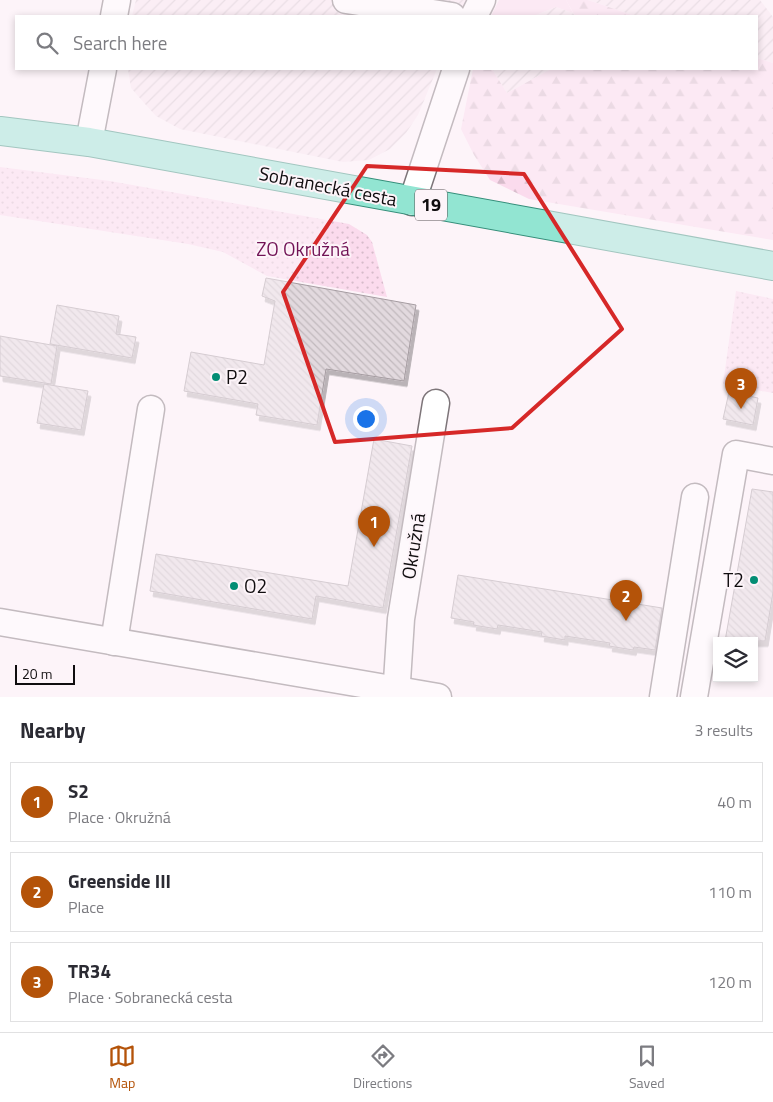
<!DOCTYPE html>
<meta charset="utf-8">
<style>
:root{--surface:#fff;--page:#f7f7f7;--text:#2b2b33;--muted:#7c7c81;--line:#e1e1e2;--accent:#b45309}
body{margin:0;font-family:"Titillium Web",sans-serif;background:var(--page);color:var(--text)}
.controls{position:absolute;right:15px;bottom:15px;display:grid;overflow:hidden;border-radius:0px;box-shadow:0 2px 8px #0003}
.controls button{width:45px;height:45px;display:grid;place-items:center;padding:0;border:0;border-bottom:1px solid var(--line);background:var(--surface);color:var(--text);font:25px sans-serif}
.scale{position:absolute;left:15px;bottom:12px;width:60px;box-sizing:border-box;padding-left:5px;border:2px solid #100d0f;border-top:0;font-size:14px;line-height:18px;white-space:nowrap;color:#100d0f;-webkit-text-stroke:4px #fdf4f9;paint-order:stroke}
.you{position:absolute;left:365px;top:418px;width:18px;height:18px;margin:-12px;border:4px solid #fff;border-radius:50%;background:#1a73e8;box-shadow:0 0 0 8px #1a73e833}
.badge{display:grid;place-items:center;width:32px;height:32px;border-radius:50%;background:var(--accent);color:#fff;font-size:16px;font-weight:700}
.pin{position:absolute;translate:-50% -41px;filter:drop-shadow(0 1px 2px #0008)}
.pin::after{content:'';position:absolute;top:26px;width:18px;height:15px;background:inherit;clip-path:polygon(0 0,100% 0,50% 100%)}
.list{margin:0;padding:0;list-style:none}
h2{display:flex;justify-content:space-between;align-items:center;height:65px;margin:0;padding:0 20px;font-size:21px}
h2 small{font-size:16px;font-weight:400;color:var(--muted)}
.list li{display:grid;grid-template-columns:32px 1fr auto;gap:15px;align-items:center;box-sizing:border-box;height:80px;margin:0 10px 10px;padding:0 10px;border:1px solid var(--line);border-radius:0px}
.list b{display:block;font-size:19px;white-space:nowrap}
.list p{margin:0;font-size:16px;white-space:nowrap;color:var(--muted)}
.list em{font-size:16px;font-style:normal;color:var(--muted)}
.icon{flex:none;width:28px;height:28px;fill:none;stroke:currentColor;stroke-width:2;stroke-linecap:round;stroke-linejoin:round}
.map{position:relative;flex:none;width:773px;height:697px;overflow:hidden}
.search{position:absolute;background:var(--surface);box-shadow:0 2px 8px #0003;left:15px;right:15px;top:15px;height:55px;display:flex;align-items:center;gap:12px;box-sizing:border-box;padding:0 18px;border-radius:0px;color:var(--muted);font-size:19px}
.sheet{height:335px;background:var(--surface)}
nav{display:flex;justify-content:space-around;align-items:center;box-sizing:border-box;height:70px;border-top:1px solid var(--line);background:var(--surface);font-size:14px;color:var(--muted)}
nav a{display:grid;justify-items:center;gap:2px}
nav .on{color:var(--accent)}
.map>svg:first-child{display:block}
.industrial{fill:url(#industrial-furrows)}
.grass{fill:#fbdbed}
.forest{fill:url(#forest-firs)}
.park{fill:url(#park-dots)}
.building{fill:url(#building-back-hatch);stroke:#a59ca1;filter:url(#shadow)}
.lines{fill:none;stroke-linecap:round;stroke-linejoin:round}
.minor-casing{stroke:#7d7579;stroke-width:29}
.major-casing{stroke:#358e7a;stroke-width:30}
.minor{stroke:#fff;stroke-width:26}
.major{stroke:#92e5d2;stroke-width:28}
.marked{fill:none;stroke:#d62828;stroke-width:4;stroke-linejoin:round}
.poi-dot{fill:#038d74;stroke:#fdf4f9;stroke-width:2}
.labels{text-anchor:middle;stroke-width:4;stroke-linejoin:round;paint-order:stroke}
.shield{fill:#fdf4f9;stroke:#575255;stroke-width:1}
.shield-label{font-size:18px;font-weight:bold;fill:#100d0f}
.street-label{font-size:19px;fill:#100d0f;stroke:#fdf4f9}
.park-label{font-size:19px;fill:#711255;stroke:#fdf4f9}
.poi-label{font-size:19px;fill:#100d0f;stroke:#fdf4f9;text-anchor:start}
</style>
<div class="map">
<svg width="773" height="697" viewBox="0 0 773 697">
<defs>
<pattern id="industrial-furrows" width="10" height="10" patternUnits="userSpaceOnUse" patternTransform="scale(1.25)"><rect width="10" height="10" fill="#f8e7f0"/><path d="M-1 1l2-2M0 10L10 0M9 11l2-2" fill="none" stroke="#d4c5cd"/></pattern>
<pattern id="forest-firs" width="22" height="20" patternUnits="userSpaceOnUse" patternTransform="scale(1.25)"><rect width="22" height="20" fill="#fbdbed"/><path d="M5 1l3.5 6h-7zM16 11l3.5 6h-7z" fill="#d6bbca"/></pattern>
<pattern id="park-dots" width="8" height="8" patternUnits="userSpaceOnUse" patternTransform="scale(1.25)"><rect width="8" height="8" fill="#fbdbed"/><path d="M2 2h.1M6 6h.1" fill="none" stroke="#d6bbca" stroke-width="1.8" stroke-linecap="round"/></pattern>
<pattern id="building-back-hatch" width="6" height="6" patternUnits="userSpaceOnUse" patternTransform="scale(1.25)"><rect width="6" height="6" fill="#e2d9de"/><path d="M-1 5l2 2M0 0l6 6M5-1l2 2" fill="none" stroke="#c1b9bd"/></pattern>
<filter id="shadow"><feDropShadow dx="3" dy="5.5" stdDeviation="0" flood-color="#0004"/></filter>
</defs>
<rect width="100%" height="100%" fill="#fdf4f9"/>
<g class="industrial">
<path d="M136,0H495L478,16H132Z"/>
<path d="M588,0H760L773,17V63L757,58V16H635Z"/>
<path d="M556,7L573,13L575,16H533Z"/>
<path d="M128,69H437L418,115L406,133L390,149L369,160L343,162L180,129L156,116L145,104L131,88Z"/>
<path d="M492,69H551L507,93Z"/>
</g>
<path class="grass" d="M499,0H566L573,13L556,7L533,16H491Z"/>
<g class="forest">
<path d="M566,0H588L635,16H575Z"/>
<path d="M757,58L773,63V240L529,199L490,180L474,155L461,129L473,69H492L507,93L551,69H757Z"/>
</g>
<g class="park">
<path d="M0,167L110,181L349,224L367,235L372,242L387,297L267,276L223,252L188,244L0,215Z"/>
<path d="M736,291L773,299V393L723,384Z"/>
</g>
<g class="building">
<path d="M266,278L416,305L404,381L326,369L317,425L256,415L258,404L184,391L191,352L264,365L275,301L262,296Z"/>
<path d="M57,305L119,316L116,334L136,337L132,358L50,344Z"/>
<path d="M0,336L57,346L51,384L0,376Z"/>
<path d="M44,384L88,391L81,430L37,423Z"/>
<path d="M729,392L758,398L753,425L723,419Z"/>
<path d="M374,439L412,446L383,608L316,596L312,619L150,591L156,554L348,586Z"/>
<path d="M752,489L773,492V592L765,641H725Z"/>
<path d="M458,575L662,608L655,650L634,647L633,650L609,646L610,643L565,636V640L541,636L542,632L498,625L497,629L473,625L474,622L451,618Z"/>
</g>
<g class="lines">
<g class="minor-casing">
<g id="minor">
<path d="M346,0L452,16"/>
<path d="M114,16L117,0"/>
<path d="M474,16L482,0"/>
<path d="M89,142L103,69"/>
<path d="M412,202L456,69"/>
<path d="M0,622L438,697"/>
<path d="M114,642L151,409"/>
<path d="M396,697L401,619L436,403"/>
<path d="M663,697L695,497"/>
<path d="M694,697L736,454L773,461"/>
</g>
</g>
<g class="major-casing">
<path id="major" d="M0,131L89,142L773,266"/>
</g>
<use href="#minor" class="minor"/>
<use href="#major" class="major"/>
</g>
<path d="M0 0H773V697H0ZM367,166L524,174L622,329L512,428L335,442L283,292Z" fill="#fdf4f9" fill-opacity=".55" fill-rule="evenodd"/>
<path class="marked" d="M367,166L524,174L622,329L512,428L335,442L283,292Z"/>
<g class="poi-dot">
<circle cx="216" cy="377" r="5"/>
<circle cx="754" cy="580" r="5"/>
<circle cx="234" cy="586" r="5"/>
</g>
<g class="labels">
<rect class="shield" x="415" y="189.5" width="32" height="31" rx="4"/>
<g class="shield-label">
<text x="431" y="211">19</text>
</g>
<g class="street-label">
<text transform="translate(328 186) rotate(11)" y="7">Sobranecká cesta</text>
<text transform="translate(413 546) rotate(-81)" y="7">Okružná</text>
</g>
<g class="park-label">
<text x="303" y="256">ZO Okružná</text>
</g>
<g class="poi-label">
<text x="226" y="384">P2</text>
<text x="744" y="587" text-anchor="end">T2</text>
<text x="244" y="593">O2</text>
</g>
</g>
</svg>
<div class="controls">
<button><svg class="icon" aria-label="layers" viewBox="0 0 24 24"><path d="M12 4l9 5-9 5-9-5zM3 14l9 5 9-5"/></svg></button>
</div>
<div class="scale">20 m</div>
<div class="you"></div>
<div class="pin badge" style="left:374px;top:547px">1</div>
<div class="pin badge" style="left:626px;top:621px">2</div>
<div class="pin badge" style="left:741px;top:409px">3</div>
<div class="search"><svg class="icon" aria-label="search" viewBox="0 0 24 24"><circle cx="10" cy="10" r="6"/><path d="M15 15l6 6"/></svg>Search here</div>
</div>
<section class="sheet">
<h2>Nearby<small>3 results</small></h2>
<ul class="list">
<li><span class="badge">1</span><div><b>S2</b><p>Place · Okružná</p></div><em>40 m</em></li>
<li><span class="badge">2</span><div><b>Greenside III</b><p>Place</p></div><em>110 m</em></li>
<li><span class="badge">3</span><div><b>TR34</b><p>Place · Sobranecká cesta</p></div><em>120 m</em></li>
</ul>
</section>
<nav>
<a class="on"><svg class="icon" aria-label="map" viewBox="0 0 24 24"><path d="M3 6l6-2 6 2 6-2v14l-6 2-6-2-6 2zM9 4v14M15 6v14"/></svg>Map</a>
<a><svg class="icon" aria-label="directions" viewBox="0 0 24 24"><path d="M12 3l9 9-9 9-9-9zM9 14v-3h6M13 9l2 2-2 2"/></svg>Directions</a>
<a><svg class="icon" aria-label="saved" viewBox="0 0 24 24"><path d="M7 4h10v16l-5-4-5 4z"/></svg>Saved</a>
</nav>
